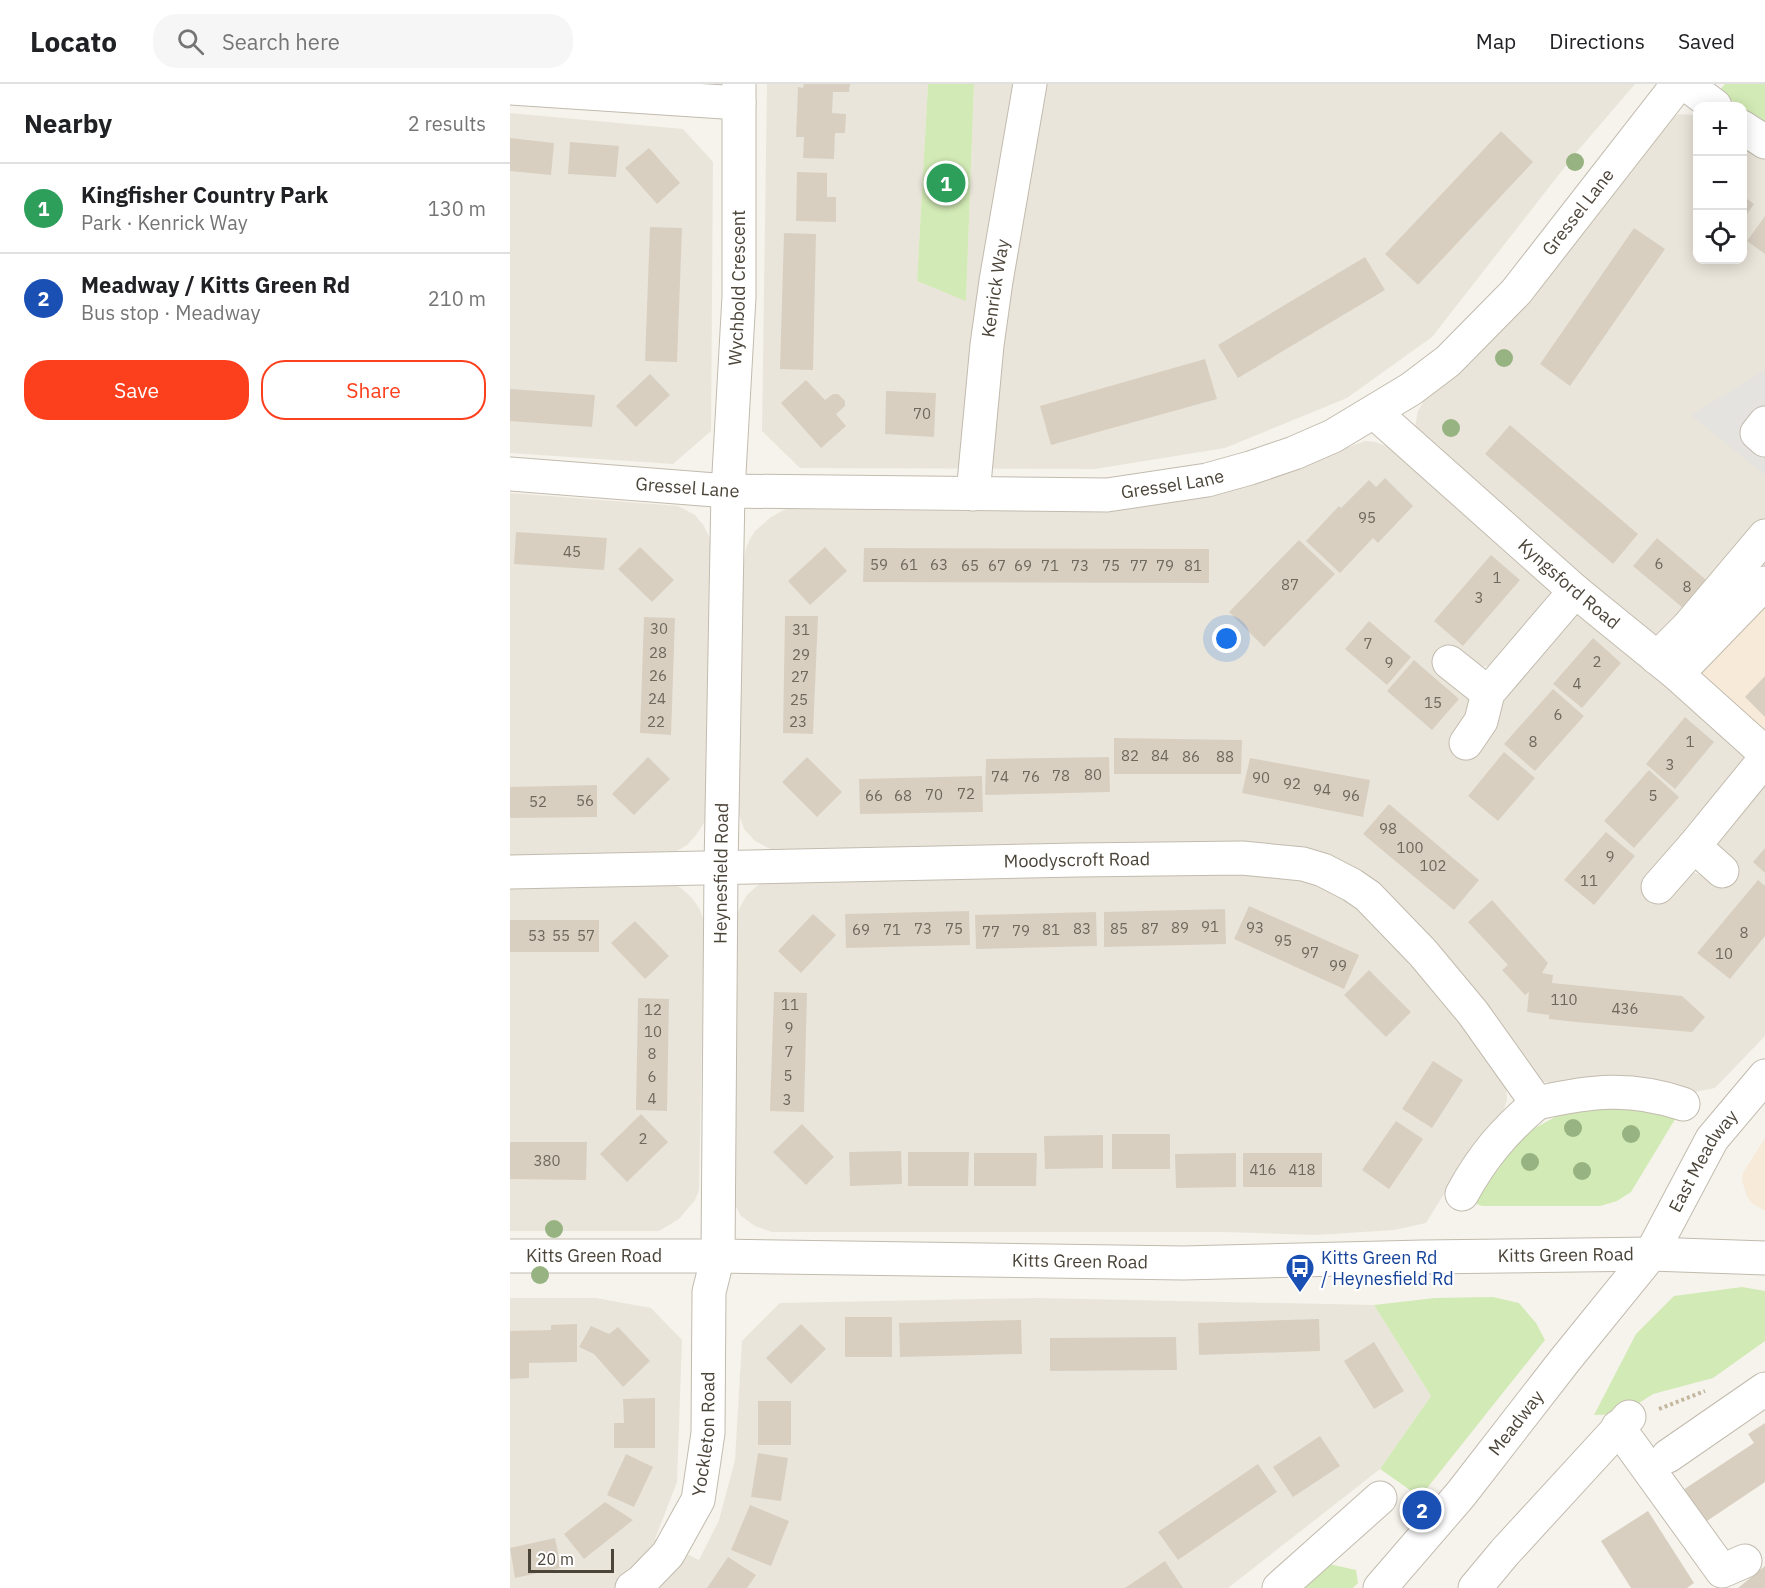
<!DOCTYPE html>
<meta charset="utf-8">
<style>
:root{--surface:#fff;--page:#f6f6f6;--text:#202124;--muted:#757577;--line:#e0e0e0;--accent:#fc3f1d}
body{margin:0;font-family:"IBM Plex Sans",sans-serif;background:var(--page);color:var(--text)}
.controls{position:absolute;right:18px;top:18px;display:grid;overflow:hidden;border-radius:12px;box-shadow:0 3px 15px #0003}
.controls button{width:54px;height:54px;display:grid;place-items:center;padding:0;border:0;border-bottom:2px solid var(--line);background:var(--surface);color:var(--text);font:30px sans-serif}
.scale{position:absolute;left:18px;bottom:15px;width:86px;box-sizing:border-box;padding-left:6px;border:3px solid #4b4439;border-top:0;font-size:16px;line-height:21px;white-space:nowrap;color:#4b4439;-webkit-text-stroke:4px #fff;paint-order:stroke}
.you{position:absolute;left:717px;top:555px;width:21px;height:21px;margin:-15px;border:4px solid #fff;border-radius:50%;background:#1a73e8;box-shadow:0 0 0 9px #1a73e833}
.badge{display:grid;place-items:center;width:39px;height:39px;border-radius:50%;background:var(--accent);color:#fff;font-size:20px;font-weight:700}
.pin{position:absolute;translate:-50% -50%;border:3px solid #fff;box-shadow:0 2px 6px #0006}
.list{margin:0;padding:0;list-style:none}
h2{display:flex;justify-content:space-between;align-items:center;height:78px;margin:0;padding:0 24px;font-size:26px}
h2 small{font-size:20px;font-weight:400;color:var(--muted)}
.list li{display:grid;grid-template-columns:39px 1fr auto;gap:18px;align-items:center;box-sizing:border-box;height:90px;padding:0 24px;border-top:2px solid var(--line)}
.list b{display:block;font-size:22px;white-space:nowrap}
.list p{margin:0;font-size:20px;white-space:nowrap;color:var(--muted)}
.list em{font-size:20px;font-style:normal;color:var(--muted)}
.actions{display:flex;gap:12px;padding:18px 24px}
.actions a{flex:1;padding:14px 0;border:2px solid var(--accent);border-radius:24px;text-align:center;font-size:21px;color:var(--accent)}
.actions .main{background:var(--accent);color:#fff}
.icon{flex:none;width:33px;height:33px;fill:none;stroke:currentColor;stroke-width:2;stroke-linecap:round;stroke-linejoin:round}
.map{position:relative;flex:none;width:1255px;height:1504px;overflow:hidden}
header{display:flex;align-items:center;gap:36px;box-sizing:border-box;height:84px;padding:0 30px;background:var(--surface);border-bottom:2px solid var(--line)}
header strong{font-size:28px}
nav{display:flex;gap:33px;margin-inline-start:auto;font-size:21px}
.search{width:420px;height:54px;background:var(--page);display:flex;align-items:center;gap:15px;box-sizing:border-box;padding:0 21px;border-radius:24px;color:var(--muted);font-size:22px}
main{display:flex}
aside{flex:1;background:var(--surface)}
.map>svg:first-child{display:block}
.residential{fill:#eae5da}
.commercial{fill:#f7ead8}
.green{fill:#d2eab5}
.parking{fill:#e5e3e0}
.building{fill:#d8cfc1}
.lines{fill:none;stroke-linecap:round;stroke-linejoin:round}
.minor-casing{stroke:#c2bbae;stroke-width:35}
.path{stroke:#c4b79f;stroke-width:4;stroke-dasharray:3 3;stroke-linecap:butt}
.minor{stroke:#fff;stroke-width:33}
.tree{fill:#97b381}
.labels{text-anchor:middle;stroke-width:4.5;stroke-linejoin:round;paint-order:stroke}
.number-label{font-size:15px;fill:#6e675b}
.street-label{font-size:18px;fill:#4b4439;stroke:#fff}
.transit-label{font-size:18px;fill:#164399;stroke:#fff;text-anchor:start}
</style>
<header>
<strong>Locato</strong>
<div class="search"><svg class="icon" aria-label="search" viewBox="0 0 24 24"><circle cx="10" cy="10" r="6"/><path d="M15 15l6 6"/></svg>Search here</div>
<nav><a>Map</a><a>Directions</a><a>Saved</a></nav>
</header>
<main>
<aside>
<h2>Nearby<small>2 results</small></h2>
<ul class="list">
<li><span class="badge" style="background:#2e9e5b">1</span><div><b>Kingfisher Country Park</b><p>Park · Kenrick Way</p></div><em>130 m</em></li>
<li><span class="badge" style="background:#1a4fb4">2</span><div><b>Meadway / Kitts Green Rd</b><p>Bus stop · Meadway</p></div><em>210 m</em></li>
</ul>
<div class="actions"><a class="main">Save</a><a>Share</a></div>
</aside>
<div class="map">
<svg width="1255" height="1504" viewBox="0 0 1255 1504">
<rect width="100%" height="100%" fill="#f6f3ec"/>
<g class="residential">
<path d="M257,0H418L407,197L456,216L464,0H1125L1065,70L922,253L837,314L715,364L585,385L290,384L252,347Z"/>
<path d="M0,29L173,45L203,78L201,347L163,380L0,369Z"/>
<path d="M1169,30L1187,31L1188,176H1232L1233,59L1255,74V485L1151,560L908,356L905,342L908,327L916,313L1155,37Z"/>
<path d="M855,357L865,358L881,364L1043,505L1042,513L981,582L967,583L987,623L1066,530H1071L1236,669L1235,679L1182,788L1198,793L1214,805L1229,786L1215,776L1207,762V754L1255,697V952L1205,1004L1184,1008L1050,1001L1031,997L835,783L264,767L245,757L234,745L229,730L228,689L233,483L236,464L240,455L245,447L261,433L276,425L510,427L610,424L799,378Z"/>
<path d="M0,409L168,422L185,431L194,442L200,455L202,469L197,727L194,739L186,751L177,761L165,768L0,775Z"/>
<path d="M774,787L843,817L933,911L996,1001L997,1016L993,1028L937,1105L916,1139L884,1146L806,1151L713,1148H262L245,1142L231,1132L226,1123L222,1115L226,836L230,823L237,811L247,802L262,793Z"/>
<path d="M0,799H161L171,804L182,814L189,824L193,834L194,848L189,1106L185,1116L169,1135L149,1147H0Z"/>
<path d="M0,1214H86L141,1224L172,1256L167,1398L145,1455L189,1476L209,1436L225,1376L232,1257L270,1219L527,1214L864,1221L921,1312L870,1385L718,1504H0Z"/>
</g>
<g class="commercial">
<path d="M1255,509V654L1190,599L1189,580Z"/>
<path d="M1255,1054V1127L1242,1119L1237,1112L1232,1097L1233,1089Z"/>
</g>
<g class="green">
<path d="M418,0H464L456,217L407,197Z"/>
<path d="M1215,0H1255V42L1233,25L1232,22H1229L1209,7Z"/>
<path d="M1110,1019L1167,1032L1121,1108L1107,1117L1090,1122H972L967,1120L966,1115L970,1101L1016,1049L1047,1032Z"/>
<path d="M1232,1203L1255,1207V1257L1203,1294L1143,1310L1112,1330L1084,1331L1126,1250L1164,1212Z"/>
<path d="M983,1213L1009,1219L1026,1239L1035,1256L910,1413L870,1385L921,1312L864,1221L925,1214Z"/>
<path d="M819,1480L846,1486L848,1499L843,1504H787Z"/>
</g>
<path class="parking" d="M1255,286V391L1181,331Z"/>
<g class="building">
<path d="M294,0H340L339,8H323L322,29L336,30L335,49H325L324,75L293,74L294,53H286L288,3L293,4Z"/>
<path d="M991,47L1023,78L908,201L875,170Z"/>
<path d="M0,54L44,59L41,91L0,87Z"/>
<path d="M60,58L109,62L106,93L58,90Z"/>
<path d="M139,64L170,99L147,120L115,84Z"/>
<path d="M287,88L317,89V113H326V138L286,137Z"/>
<path d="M1233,112L1244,120L1233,136Z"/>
<path d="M1255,132V170L1237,157Z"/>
<path d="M140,143L172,144L167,278L135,277Z"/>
<path d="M1124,144L1155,165L1060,302L1030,280Z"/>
<path d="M274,149L306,150L303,286L270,285Z"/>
<path d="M855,173L875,206L728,294L708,261Z"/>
<path d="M695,275L707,315L541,361L530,322Z"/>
<path d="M140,290L160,311L126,343L106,322Z"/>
<path d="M296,296L315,316L323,310H328L335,317V322L326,330L336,342L311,364L271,319Z"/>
<path d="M0,305L85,311L82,343L0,337Z"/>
<path d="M376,307L426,309L424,353L375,350Z"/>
<path d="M1000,341L1128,450L1103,480L975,370Z"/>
<path d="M875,394L903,422L868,459L863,454L830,489L796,457L829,422L831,424L859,396L866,403Z"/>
<path d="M6,448L97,454L94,486L4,480Z"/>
<path d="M1147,454L1202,501L1179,529L1123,482Z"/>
<path d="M789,456L825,490L754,563L719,528Z"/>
<path d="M130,463L164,496L142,518L108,485Z"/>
<path d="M315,463L337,487L300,521L278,497Z"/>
<path d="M354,464L699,465V499L353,498Z"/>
<path d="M981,471L1010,496L953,562L924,537Z"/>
<path d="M275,532H308L303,650L273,649Z"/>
<path d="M134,533L165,534L161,651L130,649Z"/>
<path d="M859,537L901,573L877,601L835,565Z"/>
<path d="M1083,554L1111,579L1072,624L1043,600Z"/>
<path d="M904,576L949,615L922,646L877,607Z"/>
<path d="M1255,592V633L1235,613Z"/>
<path d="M1043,605L1074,632L1025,687L994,660Z"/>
<path d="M1175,633L1204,658L1165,705L1136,680Z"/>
<path d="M604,654L732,656L731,690H604Z"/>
<path d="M994,668L1025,694L988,737L958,712Z"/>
<path d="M138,673L160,695L124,731L102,710Z"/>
<path d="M297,673L332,708L307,733L272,698Z"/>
<path d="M599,673L600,708L475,711L476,675Z"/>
<path d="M740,674L860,696L853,733L732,709Z"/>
<path d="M1139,686L1169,713L1124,764L1094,737Z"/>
<path d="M472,692L473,728L350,730L349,695Z"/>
<path d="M87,701V733L0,734V703Z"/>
<path d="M879,720L969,796L944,826L853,750Z"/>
<path d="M1096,748L1125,772L1084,821L1054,796Z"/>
<path d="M1255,764V789L1243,778Z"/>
<path d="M1248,796L1255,802V852L1220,895L1187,869Z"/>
<path d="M982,816L1038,879L1032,889L1043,891L1042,899L1172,912L1195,933L1182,948L1066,938L1039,935V931L1017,928L1019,908L1015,911L992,886L998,881L958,838Z"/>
<path d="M739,822L849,871L834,905L724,855Z"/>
<path d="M715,825L716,860L594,863V828Z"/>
<path d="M459,827L460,861L336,864L335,830Z"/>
<path d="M586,828L587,862L466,865L465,831Z"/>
<path d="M303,830L326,851L291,889L268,867Z"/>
<rect x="0" y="836" width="89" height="32"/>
<path d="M125,837L159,872L135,895L101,859Z"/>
<path d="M859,886L901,928L876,953L834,911Z"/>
<path d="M264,908L297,909L294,1028L260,1027Z"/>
<path d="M128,914L159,915L157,1027L126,1026Z"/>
<path d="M923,977L953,996L922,1044L892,1025Z"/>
<path d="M131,1030L158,1058L117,1098L90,1070Z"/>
<path d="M886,1037L913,1055L879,1105L852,1086Z"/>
<path d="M292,1040L324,1073L296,1101L263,1068Z"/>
<rect x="602" y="1050" width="58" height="35"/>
<path d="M593,1051V1084L535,1085L534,1052Z"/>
<path d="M0,1058H77L76,1096L0,1095Z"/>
<path d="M391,1067L392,1100L340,1102L339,1068Z"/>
<path d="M398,1068H459L458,1102H398Z"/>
<path d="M464,1069H527L526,1102H464Z"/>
<path d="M726,1069V1103L666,1104L665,1070Z"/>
<rect x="733" y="1069" width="79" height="34"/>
<rect x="335" y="1233" width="47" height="40"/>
<path d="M809,1235L810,1267L689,1271L688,1239Z"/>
<path d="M511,1236L512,1270L390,1273L389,1239Z"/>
<path d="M67,1240V1278L19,1279V1294L0,1295V1247L41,1246V1241Z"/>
<path d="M291,1240L316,1265L281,1300L256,1274Z"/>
<path d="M81,1242L99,1250L108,1243L140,1277L113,1303L84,1270L69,1263Z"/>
<path d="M666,1253L667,1286L540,1287V1254Z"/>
<path d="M864,1258L894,1307L864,1325L834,1277Z"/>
<path d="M145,1314V1364H104V1339H114L113,1315Z"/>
<rect x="248" y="1317" width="33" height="44"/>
<path d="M1255,1339V1398L1191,1441L1170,1408L1244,1359L1238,1350Z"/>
<path d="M810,1352L830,1382L783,1413L763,1383Z"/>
<path d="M248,1369L278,1374L271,1417L241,1413Z"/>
<path d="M116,1370L143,1383L124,1423L97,1411Z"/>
<path d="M748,1380L767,1408L668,1476L648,1448Z"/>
<path d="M95,1418L123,1436L74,1475L54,1450Z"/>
<path d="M240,1421L279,1437L261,1482L221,1466Z"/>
<path d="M1138,1427L1184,1499L1177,1504H1121L1091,1457Z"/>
<path d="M45,1454L51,1484L5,1494L0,1464Z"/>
<path d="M218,1473L246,1491L237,1504H197Z"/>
<path d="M655,1477L673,1504H615Z"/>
<path d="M1255,1482V1504H1228Z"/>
</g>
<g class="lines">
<g class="minor-casing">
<g id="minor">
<path d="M1176,0L1205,22"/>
<path d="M0,4L229,19"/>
<path d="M1232,43L1255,58"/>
<path id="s1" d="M864,328L1065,507L1167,590L1255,669"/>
<path d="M1255,339L1247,349L1255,356"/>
<path id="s2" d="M0,390L218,407L597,411L697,396L740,384L784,369L823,352L901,305L938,277L1006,208L1168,0"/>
<path id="s3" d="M463,410L477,261L486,197L520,0"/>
<path d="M1147,574L1179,542L1255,452"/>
<path d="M939,578L978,609"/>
<path d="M1167,590L1255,499"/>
<path d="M956,659L971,637L978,609L1065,507"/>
<path d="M1184,762L1212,787"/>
<path id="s4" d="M0,788L568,776L732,774L793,780L813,786L842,801L858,812L913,869L963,929L1027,1019C1081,1007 1120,1002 1173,1020"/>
<path d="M1148,803L1184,762L1255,675"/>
<path d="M952,1110C972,1073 994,1047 1027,1019"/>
<path id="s5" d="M0,1172H208L673,1179L913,1173L1141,1170L1255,1174"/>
<path d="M1108,1343L1212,1487L1235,1477"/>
<path d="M1158,1372L1255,1305"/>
<path id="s6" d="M122,1504L132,1497L158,1470L188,1416L198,1349L199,1208L208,1172L211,784L218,407L229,213V0"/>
<path d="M769,1504L870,1414"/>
<path id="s7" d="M870,1504L951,1410L1055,1276L1141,1170L1202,1055L1255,992"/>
<path d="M965,1504L995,1468L1119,1333"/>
</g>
</g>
<path class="path" d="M1149,1325L1195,1307"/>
<use href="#minor" class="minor"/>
</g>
<g class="tree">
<circle cx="1065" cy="78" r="9"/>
<circle cx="994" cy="274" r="9"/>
<circle cx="941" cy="344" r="9"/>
<circle cx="1063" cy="1044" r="9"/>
<circle cx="1121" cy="1050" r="9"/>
<circle cx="1020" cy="1078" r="9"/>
<circle cx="1072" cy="1087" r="9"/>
<circle cx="44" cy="1145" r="9"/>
<circle cx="30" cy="1191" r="9"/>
</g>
<defs>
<g id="bus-pin" transform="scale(1.5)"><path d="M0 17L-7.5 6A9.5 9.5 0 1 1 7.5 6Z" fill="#1a4fb4" stroke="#fff"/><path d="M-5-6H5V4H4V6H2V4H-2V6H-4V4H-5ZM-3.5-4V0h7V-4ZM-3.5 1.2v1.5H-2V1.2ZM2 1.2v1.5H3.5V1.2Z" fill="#fff"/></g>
</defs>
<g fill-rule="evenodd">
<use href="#bus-pin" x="790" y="1184"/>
</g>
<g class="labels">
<g class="number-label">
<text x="412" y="335">70</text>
<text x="857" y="439">95</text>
<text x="62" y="473">45</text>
<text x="1149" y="485">6</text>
<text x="369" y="486">59</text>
<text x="399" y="486">61</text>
<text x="429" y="486">63</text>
<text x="460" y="487">65</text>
<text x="487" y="487">67</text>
<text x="513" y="487">69</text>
<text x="540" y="487">71</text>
<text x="570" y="487">73</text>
<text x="601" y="487">75</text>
<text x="629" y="487">77</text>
<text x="655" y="487">79</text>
<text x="683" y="487">81</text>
<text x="987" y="499">1</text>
<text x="780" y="506">87</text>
<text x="1177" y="508">8</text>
<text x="969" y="519">3</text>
<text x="149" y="550">30</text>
<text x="291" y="551">31</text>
<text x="858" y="565">7</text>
<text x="148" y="574">28</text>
<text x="291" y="576">29</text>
<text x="1087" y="583">2</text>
<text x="879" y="584">9</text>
<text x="148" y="597">26</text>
<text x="290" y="598">27</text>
<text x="1067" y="605">4</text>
<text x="147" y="620">24</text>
<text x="289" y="621">25</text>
<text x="923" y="624">15</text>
<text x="1048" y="636">6</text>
<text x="146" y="643">22</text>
<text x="288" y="643">23</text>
<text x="1023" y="663">8</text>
<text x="1180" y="663">1</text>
<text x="620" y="677">82</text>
<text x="650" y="677">84</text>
<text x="681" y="678">86</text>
<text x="715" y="678">88</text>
<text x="1160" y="686">3</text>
<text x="583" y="696">80</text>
<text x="551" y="697">78</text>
<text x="490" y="698">74</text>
<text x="521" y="698">76</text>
<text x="751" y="699">90</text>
<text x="782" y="705">92</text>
<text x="812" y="711">94</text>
<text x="456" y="715">72</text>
<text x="424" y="716">70</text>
<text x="364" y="717">66</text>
<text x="393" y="717">68</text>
<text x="841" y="717">96</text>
<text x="1143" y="717">5</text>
<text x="75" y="722">56</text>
<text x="28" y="723">52</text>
<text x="878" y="750">98</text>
<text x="900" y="769">100</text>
<text x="1100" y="778">9</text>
<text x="923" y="787">102</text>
<text x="1079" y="802">11</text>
<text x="700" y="848">91</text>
<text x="670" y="849">89</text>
<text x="745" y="849">93</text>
<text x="413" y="850">73</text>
<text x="444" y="850">75</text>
<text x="572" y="850">83</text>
<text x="609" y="850">85</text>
<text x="640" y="850">87</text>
<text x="351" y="851">69</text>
<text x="382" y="851">71</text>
<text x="541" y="851">81</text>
<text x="511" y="852">79</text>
<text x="481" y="853">77</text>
<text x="1234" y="854">8</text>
<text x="27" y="857">53</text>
<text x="51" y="857">55</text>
<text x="76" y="857">57</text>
<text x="773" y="862">95</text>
<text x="800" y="874">97</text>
<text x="1214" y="875">10</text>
<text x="828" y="887">99</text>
<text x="1054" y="921">110</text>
<text x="280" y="926">11</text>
<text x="1115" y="930">436</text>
<text x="143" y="931">12</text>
<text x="279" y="949">9</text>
<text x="143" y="953">10</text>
<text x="279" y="973">7</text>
<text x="142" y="975">8</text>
<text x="278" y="997">5</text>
<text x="142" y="998">6</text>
<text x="142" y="1020">4</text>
<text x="277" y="1021">3</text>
<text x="133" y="1060">2</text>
<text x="37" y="1082">380</text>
<text x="753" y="1091">416</text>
<text x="792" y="1091">418</text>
</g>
<g class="street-label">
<text dy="6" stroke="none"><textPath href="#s2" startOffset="1168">Gressel Lane</textPath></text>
<text dy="6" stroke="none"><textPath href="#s6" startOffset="1326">Wychbold Crescent</textPath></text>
<text dy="6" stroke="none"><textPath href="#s3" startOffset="207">Kenrick Way</textPath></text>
<text dy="6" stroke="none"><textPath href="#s2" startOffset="664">Gressel Lane</textPath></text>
<text dy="6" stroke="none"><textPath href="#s2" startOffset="178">Gressel Lane</textPath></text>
<text dy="6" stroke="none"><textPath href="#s1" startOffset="260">Kyngsford Road</textPath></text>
<text dy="6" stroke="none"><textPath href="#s4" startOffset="567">Moodyscroft Road</textPath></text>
<text dy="6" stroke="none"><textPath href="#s6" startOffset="740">Heynesfield Road</textPath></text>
<text dy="6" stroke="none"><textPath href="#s7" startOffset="537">East Meadway</textPath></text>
<text dy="6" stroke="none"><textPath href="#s5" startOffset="1056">Kitts Green Road</textPath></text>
<text dy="6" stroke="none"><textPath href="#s5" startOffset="84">Kitts Green Road</textPath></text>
<text dy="6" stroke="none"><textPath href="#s5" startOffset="570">Kitts Green Road</textPath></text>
<text dy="6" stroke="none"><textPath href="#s7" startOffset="214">Meadway</textPath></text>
<text dy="6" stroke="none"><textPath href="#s6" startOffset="178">Yockleton Road</textPath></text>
</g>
<g class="transit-label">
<text x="811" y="1180">Kitts Green Rd<tspan x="811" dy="21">/ Heynesfield Rd</tspan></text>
</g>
</g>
</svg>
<div class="controls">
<button>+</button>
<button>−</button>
<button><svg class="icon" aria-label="locate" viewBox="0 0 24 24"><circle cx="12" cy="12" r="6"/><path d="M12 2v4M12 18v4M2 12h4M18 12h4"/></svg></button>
</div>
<div class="scale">20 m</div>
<div class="you"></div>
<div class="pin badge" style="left:436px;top:99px;background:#2e9e5b">1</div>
<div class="pin badge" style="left:912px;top:1426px;background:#1a4fb4">2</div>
</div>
</main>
